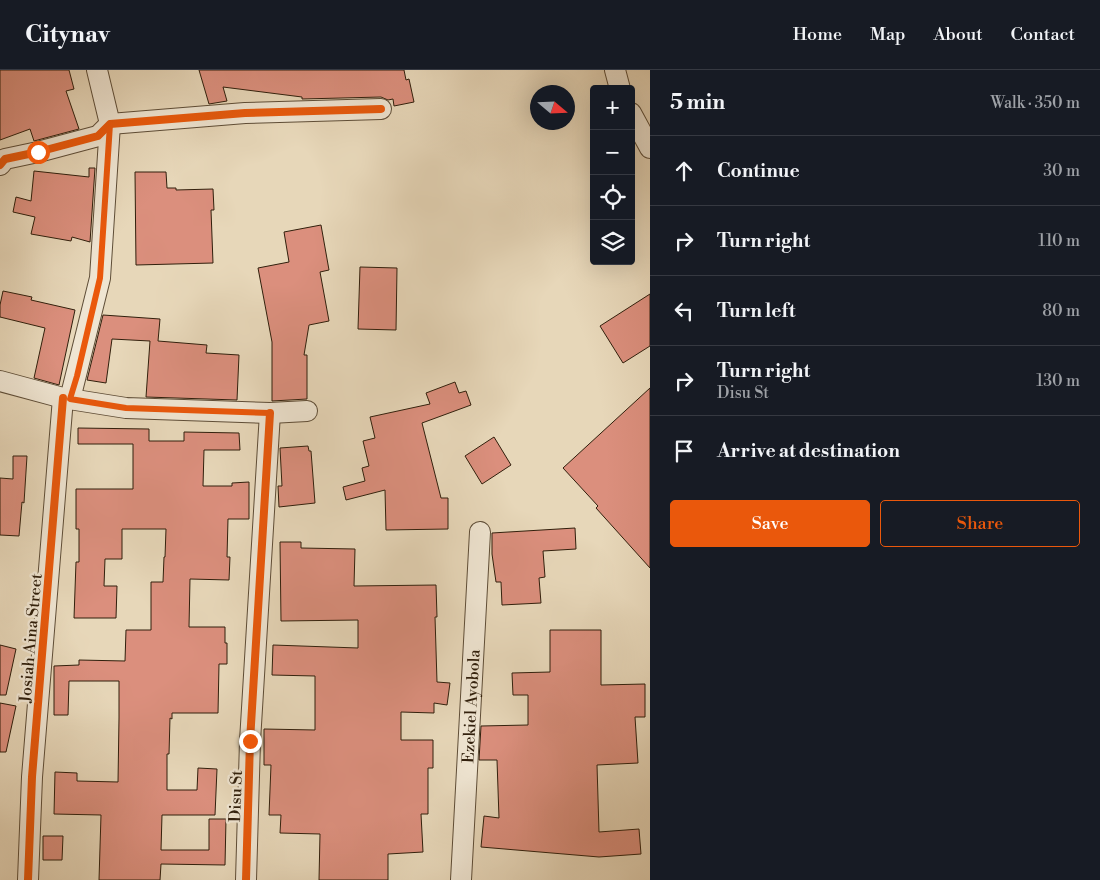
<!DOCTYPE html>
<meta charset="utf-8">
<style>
:root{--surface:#171b24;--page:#20242c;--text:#f1f3f6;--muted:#9ea1a6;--line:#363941;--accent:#ea580c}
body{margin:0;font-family:"Libre Bodoni",serif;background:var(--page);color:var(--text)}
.controls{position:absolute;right:15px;top:15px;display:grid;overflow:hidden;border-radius:5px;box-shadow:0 5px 20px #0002}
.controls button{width:45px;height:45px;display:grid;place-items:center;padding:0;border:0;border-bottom:1px solid var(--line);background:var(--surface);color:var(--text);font:25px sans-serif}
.compass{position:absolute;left:530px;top:15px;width:45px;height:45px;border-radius:50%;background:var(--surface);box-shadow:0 5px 20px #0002;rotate:109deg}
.stop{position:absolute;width:15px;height:15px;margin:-11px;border:4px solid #ea580c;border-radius:50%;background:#fff}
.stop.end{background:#ea580c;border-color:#fff;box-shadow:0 1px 5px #0008}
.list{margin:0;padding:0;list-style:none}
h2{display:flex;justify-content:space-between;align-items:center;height:65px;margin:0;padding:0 20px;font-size:21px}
h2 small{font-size:16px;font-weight:400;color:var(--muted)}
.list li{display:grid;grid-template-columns:32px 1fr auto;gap:15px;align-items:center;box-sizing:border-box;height:70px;padding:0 20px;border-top:1px solid var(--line)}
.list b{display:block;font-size:19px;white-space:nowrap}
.list p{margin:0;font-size:16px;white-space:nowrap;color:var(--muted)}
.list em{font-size:16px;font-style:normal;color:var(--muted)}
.actions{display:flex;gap:10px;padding:15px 20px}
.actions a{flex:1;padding:11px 0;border:1px solid var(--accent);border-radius:5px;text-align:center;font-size:18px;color:var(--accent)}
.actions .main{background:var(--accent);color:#fff}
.icon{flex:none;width:28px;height:28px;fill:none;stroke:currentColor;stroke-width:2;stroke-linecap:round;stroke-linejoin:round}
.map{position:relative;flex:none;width:650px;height:810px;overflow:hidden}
header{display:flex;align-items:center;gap:30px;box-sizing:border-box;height:70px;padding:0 25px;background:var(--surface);border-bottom:1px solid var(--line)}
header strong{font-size:24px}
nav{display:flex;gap:28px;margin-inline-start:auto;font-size:18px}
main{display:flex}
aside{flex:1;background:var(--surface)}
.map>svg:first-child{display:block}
.building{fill:#db8f7d;stroke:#301f0c}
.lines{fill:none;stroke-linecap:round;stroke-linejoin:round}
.street-casing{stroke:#5e4d37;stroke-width:22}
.street{stroke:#efe5d2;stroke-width:20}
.cycleway-casing{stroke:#efe5d2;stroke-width:11}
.cycleway{stroke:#e8590c;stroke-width:8}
.route{stroke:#ea580c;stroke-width:6}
.labels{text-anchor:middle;stroke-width:4.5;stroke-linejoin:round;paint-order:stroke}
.street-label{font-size:16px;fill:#301f0c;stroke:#efe5d2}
</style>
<header>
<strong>Citynav</strong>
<nav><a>Home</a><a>Map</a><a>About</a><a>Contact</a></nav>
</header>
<main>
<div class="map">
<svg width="650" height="810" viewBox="0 0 650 810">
<rect width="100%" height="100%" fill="#e7d7b9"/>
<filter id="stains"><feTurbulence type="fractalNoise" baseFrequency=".004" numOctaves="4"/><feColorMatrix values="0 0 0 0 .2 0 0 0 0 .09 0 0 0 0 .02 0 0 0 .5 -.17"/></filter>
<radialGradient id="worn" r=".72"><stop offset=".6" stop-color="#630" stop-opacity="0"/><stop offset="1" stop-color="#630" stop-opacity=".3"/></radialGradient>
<g class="building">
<path d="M0,0H69L74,19L66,21L79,59L34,71L30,59L0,70Z"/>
<path d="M199,0H404L406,10L409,9L414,32L394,36L393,29L388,30L381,27L302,29V27L223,17L227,31L209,34Z"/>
<path d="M89,98H95L90,172L72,167L71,171L31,164L35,147L13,142L16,127L31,131L34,101L89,107Z"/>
<path d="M135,102H166L167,118H176V120L213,119L214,140H211L213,193L136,195Z"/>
<path d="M321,155L329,200L320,202L329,251L309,255L304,285H307V329L272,331V272L258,198L289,192L284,162Z"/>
<path d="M360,197L397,198L396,260L358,259Z"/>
<path d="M3,221L32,227L31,230L75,240L59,315L34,308L45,258L0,247V235Z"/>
<path d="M650,224V276L623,293L600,256Z"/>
<path d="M103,245L160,249L158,271L207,275L206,283L239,285L237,330L146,327L150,271L112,269L106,313L87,310Z"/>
<path d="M455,312L459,323L466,321L471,335L422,353L441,428H448V459L386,460L385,420L346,430L343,417L365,411L362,398L369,396L363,371L375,368L370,347L430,334L426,323Z"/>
<path d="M650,318V498L596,438L598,436L563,398Z"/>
<path d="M78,358L149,359V371H184V362L239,363L240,380H204L203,416H232V413L249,412V449H228L227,487H230L229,510L190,509L189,557H225V573H227V594H219L218,643H172V649L170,648L169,684H167V720H197L198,698L217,699L215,745H162L161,780H209V749H226L225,795L161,794L160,810H99L101,745L54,744L55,702L77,703V711L118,712L119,648V611H69L68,645H54V596L79,595V590L125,591L126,560H151V512H163L164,487H165L166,459H122V489H105L104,516H117L116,548H74L76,492H79V459H76V419H133V374H78Z"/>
<path d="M494,367L511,395L482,414L465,386Z"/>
<path d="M308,376L309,381H311L315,433L279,437L278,416H282L280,378Z"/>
<path d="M13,386H27L24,433L22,432L19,466L0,465V408L13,409Z"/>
<path d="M575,458L576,479L543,481L545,507L539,508L541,533L502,535L501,512H496L492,484V463Z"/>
<path d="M280,472H301V478L355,479L354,516L436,515L437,547H435L437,612L450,613L447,635L434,633V643L401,642V670H433V698H428V744H421L423,782L388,784V810H319L320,764L280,763L281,745H269L271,695H264V659L315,660V606L272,605L273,575L358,578V550L281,551Z"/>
<path d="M550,560H601V615L645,614V647H635L638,693L597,695L599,762L639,759L641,784L599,787L481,777L484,746L499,748L497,690H479L481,656L528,655V625H513L512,603L550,602Z"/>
<path d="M0,575L16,579L6,625H0Z"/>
<path d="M0,633L16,636L6,682H0Z"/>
<path d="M43,766H63L62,790H43Z"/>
</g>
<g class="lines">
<g class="street-casing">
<g id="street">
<path d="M615,0L620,19"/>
<path d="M631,43L650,78"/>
<path d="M0,95L5,89L38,82L98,66L110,54L245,43L381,39"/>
<path d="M0,311L63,328L126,338L270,343L307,341"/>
<path d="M70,329L100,208L110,54L97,0"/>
<path d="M28,810L32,707L63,328"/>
<path d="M246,810L250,671L270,343"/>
<path id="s1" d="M461,810L480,462"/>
</g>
</g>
<use href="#street" class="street"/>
<g class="cycleway-casing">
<g id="cycleway">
<path d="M0,95L5,89L38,82L98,66L110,54L245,43L381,39"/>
<path d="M28,810L32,707L63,328"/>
<path d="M246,810L250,671L270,343"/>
</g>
</g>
<use href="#cycleway" class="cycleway"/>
</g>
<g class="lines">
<path class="route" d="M38,82L98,66L110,54L100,208L77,306L70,329L126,338L270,343L250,671"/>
</g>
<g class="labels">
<g class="street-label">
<text transform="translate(30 568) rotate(-85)" y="6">Josiah Aina Street</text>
<text dy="6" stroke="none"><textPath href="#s1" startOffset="174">Ezekiel Ayobola</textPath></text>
<text transform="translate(235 726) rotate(-88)" y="6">Disu St</text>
</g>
</g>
<rect width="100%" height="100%" filter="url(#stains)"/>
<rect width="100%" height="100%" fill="url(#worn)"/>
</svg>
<div class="controls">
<button>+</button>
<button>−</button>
<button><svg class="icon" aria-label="locate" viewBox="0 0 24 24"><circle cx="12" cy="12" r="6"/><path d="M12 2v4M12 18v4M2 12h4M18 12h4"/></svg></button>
<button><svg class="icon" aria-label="layers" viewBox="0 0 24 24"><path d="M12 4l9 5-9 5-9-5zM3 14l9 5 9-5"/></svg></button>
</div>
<svg class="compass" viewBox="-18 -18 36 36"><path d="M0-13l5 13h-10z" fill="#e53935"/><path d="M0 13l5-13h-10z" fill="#9ea1a6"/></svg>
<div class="stop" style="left:38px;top:82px"></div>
<div class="stop end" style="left:250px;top:671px"></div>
</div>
<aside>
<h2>5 min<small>Walk · 350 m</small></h2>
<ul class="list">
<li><svg class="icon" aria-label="ahead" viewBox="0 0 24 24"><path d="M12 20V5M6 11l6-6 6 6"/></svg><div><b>Continue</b></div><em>30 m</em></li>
<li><svg class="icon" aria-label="right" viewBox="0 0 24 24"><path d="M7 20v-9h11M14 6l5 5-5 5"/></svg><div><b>Turn right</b></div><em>110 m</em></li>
<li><svg class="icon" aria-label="left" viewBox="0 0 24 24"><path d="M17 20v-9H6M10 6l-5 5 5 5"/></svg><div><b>Turn left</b></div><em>80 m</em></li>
<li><svg class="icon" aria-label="right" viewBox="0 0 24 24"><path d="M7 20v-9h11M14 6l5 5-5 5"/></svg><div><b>Turn right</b><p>Disu St</p></div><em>130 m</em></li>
<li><svg class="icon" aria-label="arrive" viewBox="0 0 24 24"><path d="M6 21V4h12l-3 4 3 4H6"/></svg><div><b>Arrive at destination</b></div></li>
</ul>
<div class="actions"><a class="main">Save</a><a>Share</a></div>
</aside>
</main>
